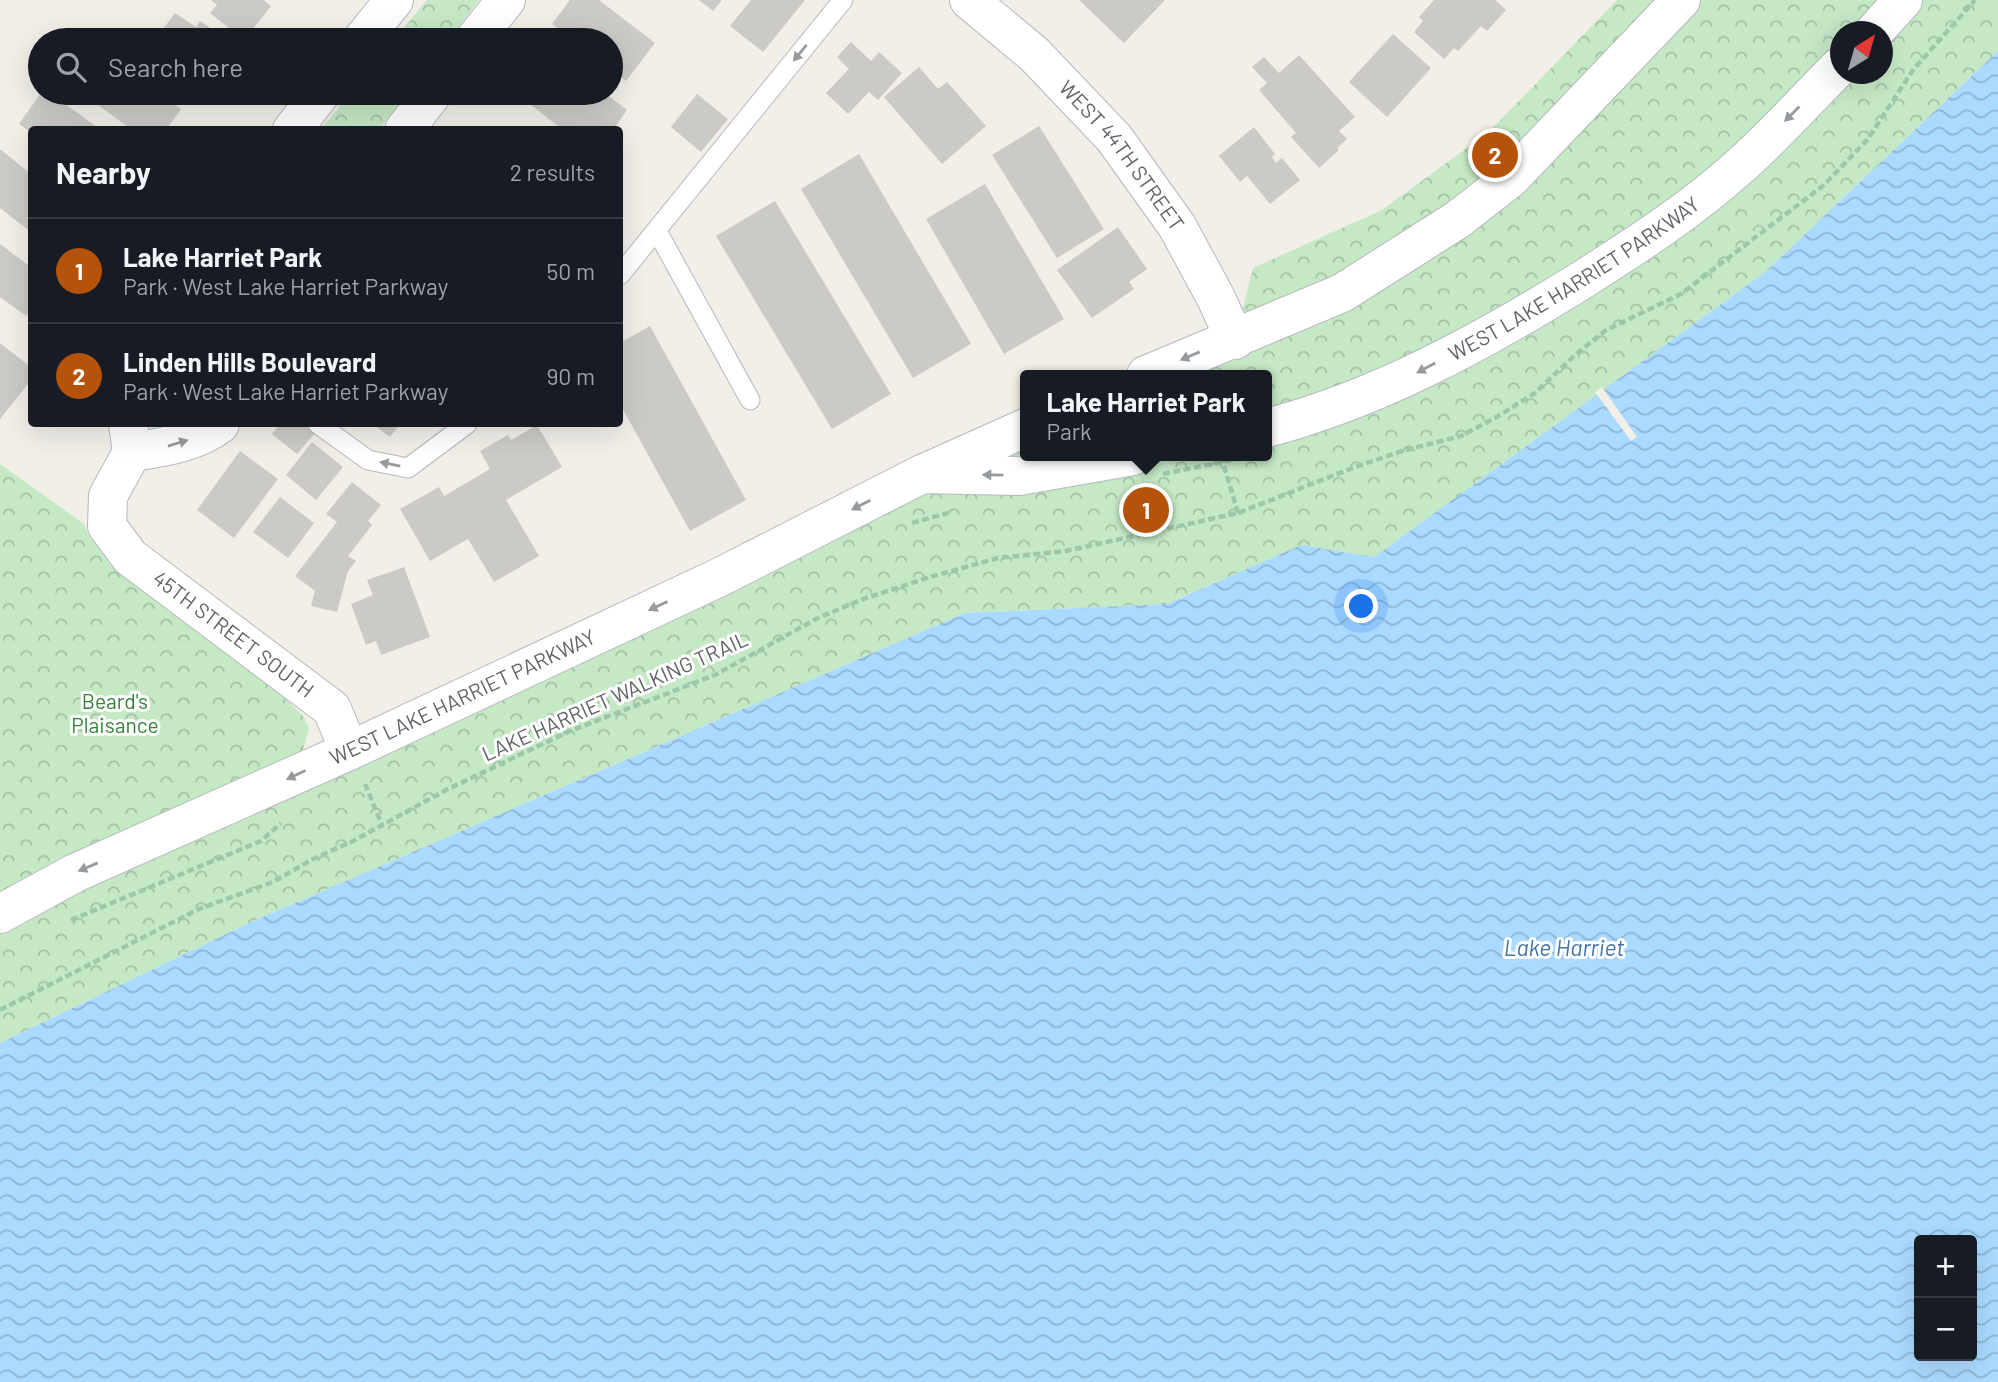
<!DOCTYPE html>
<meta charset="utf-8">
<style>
:root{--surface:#171b24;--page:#20242c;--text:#f1f3f6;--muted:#9ea1a6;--line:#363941;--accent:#b45309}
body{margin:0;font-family:Barlow,sans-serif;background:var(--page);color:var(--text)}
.controls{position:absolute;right:21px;bottom:21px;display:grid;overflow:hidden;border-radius:7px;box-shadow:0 7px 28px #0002}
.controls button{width:63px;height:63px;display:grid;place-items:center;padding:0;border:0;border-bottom:2px solid var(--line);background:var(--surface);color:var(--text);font:35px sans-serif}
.compass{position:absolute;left:1830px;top:21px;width:63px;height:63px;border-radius:50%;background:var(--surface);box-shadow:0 7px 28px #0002;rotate:37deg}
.you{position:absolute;left:1362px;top:607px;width:24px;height:24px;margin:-18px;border:5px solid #fff;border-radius:50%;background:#1a73e8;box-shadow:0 0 0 10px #1a73e833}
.badge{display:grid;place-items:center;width:46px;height:46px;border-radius:50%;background:var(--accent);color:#fff;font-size:23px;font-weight:700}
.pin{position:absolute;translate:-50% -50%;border:4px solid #fff;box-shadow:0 2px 7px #0006}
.popup{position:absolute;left:1020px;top:370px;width:252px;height:91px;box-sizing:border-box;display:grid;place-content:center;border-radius:7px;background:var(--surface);filter:drop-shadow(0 2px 5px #0005);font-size:23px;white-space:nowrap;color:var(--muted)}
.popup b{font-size:26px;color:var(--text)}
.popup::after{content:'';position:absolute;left:50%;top:100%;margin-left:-14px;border:14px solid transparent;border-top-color:var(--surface)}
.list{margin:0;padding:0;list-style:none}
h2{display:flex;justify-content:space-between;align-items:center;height:91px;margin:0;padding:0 28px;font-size:30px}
h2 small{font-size:23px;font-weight:400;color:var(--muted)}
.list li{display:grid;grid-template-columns:46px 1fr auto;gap:21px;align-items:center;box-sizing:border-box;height:105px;padding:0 28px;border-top:2px solid var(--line)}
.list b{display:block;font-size:26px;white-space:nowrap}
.list p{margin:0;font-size:23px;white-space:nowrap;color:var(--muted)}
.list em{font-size:23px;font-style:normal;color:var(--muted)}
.icon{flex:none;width:38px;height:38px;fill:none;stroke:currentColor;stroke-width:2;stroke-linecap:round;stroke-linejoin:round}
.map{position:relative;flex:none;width:1998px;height:1382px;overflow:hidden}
.search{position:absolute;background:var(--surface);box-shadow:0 7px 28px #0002;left:28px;top:28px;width:595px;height:77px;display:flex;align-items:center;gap:18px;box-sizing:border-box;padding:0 24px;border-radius:38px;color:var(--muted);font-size:26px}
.panel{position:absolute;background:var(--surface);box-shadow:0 7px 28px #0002;left:28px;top:126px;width:595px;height:301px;border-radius:7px}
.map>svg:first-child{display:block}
.park{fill:url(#park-crowns);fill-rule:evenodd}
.water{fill:url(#water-waves);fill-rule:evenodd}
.pier{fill:#f1efe8}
.building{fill:#cccac5}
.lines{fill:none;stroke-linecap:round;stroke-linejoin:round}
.lane-casing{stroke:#b5b8bc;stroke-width:21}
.street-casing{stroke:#b5b8bc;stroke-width:40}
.secondary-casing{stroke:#b6babf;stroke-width:40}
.path{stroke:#9cc7a9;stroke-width:4.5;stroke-dasharray:7 3.5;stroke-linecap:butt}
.lane{stroke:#fff;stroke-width:19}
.street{stroke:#fff;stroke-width:38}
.secondary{stroke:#fff;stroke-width:38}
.oneway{fill:#979a9d}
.labels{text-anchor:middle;stroke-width:6;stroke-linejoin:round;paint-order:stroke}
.street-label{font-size:21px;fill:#5f6368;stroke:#fff}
.park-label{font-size:21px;fill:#348238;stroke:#fff}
.water-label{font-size:23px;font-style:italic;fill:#4174aa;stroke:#fff}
</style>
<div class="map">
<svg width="1998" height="1382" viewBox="0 0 1998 1382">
<defs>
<pattern id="park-crowns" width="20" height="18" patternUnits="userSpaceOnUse" patternTransform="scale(1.75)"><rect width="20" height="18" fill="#c5e8c5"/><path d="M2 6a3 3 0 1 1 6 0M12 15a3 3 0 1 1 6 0" fill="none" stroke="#a3c0a4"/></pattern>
<pattern id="water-waves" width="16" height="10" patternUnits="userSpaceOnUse" patternTransform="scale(1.75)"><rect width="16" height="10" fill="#aadaff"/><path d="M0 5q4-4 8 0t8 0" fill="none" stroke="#8eb4d2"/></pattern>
</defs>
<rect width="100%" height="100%" fill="#f1efe8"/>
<g class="park">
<path d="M427,0H479L448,40H394Z"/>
<path d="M1617,0H1998V51L1765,272L1374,557L1301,545L1167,604L965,613L249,923L0,1043V914L1025,428V456H1267V375H1146L1235,340L1253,268L1382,210L1490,131ZM1840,32H1882V74H1840Z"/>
<path d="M351,93H408L379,129H321Z"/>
<path d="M0,464L84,524L88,534L112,567L272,686L304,717L309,728L302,753L0,900Z"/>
</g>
<path class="water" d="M1998,51V1382H0V1043L249,923L965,613L1167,604L1301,545L1374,557L1765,272ZM1919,1240H1972V1356H1919Z"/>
<path class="pier" d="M1602,387L1637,437L1631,441L1595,392Z"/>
<g class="building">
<path d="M211,0H263L271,6L244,40L210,13L217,5Z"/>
<path d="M570,0H599L655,43L626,81L611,69V40H573L552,24Z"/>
<path d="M699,0H722L713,11Z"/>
<path d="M751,0H805L763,52L730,26Z"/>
<path d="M1079,0H1165L1124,43Z"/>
<path d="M1434,0H1495L1506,10L1487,31L1481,26L1458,51L1454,48L1444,59L1414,32L1423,21L1419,17Z"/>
<path d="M175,13L196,27L200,21L228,40H155Z"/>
<path d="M1393,34L1431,68L1387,117L1349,82Z"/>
<path d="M851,42L871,61L879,52L902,73L878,100L869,92L848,114L826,93L849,69L837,57Z"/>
<path d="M1299,55L1355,117L1339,131L1347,139L1337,148L1339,150L1319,168L1291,137L1296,133L1259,90L1267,83L1252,67L1264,57L1279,73Z"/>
<path d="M919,67L938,89L947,82L986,126L942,164L884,97Z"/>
<path d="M41,93H50L101,130H32V133L19,124Z"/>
<path d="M88,93H159L181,109L166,130H132L86,96Z"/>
<path d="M526,93H605L627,110L613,130H563L522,98Z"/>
<path d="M697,94L728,119L701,152L671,127Z"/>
<path d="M1039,126L1104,229L1057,258L992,155Z"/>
<path d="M1254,127L1275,154L1272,157L1276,163L1282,158L1300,180L1270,204L1247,176L1240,182L1219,156Z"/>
<path d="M0,149L32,175V233L0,208Z"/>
<path d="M859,154L971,344L913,378L801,189Z"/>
<path d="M985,184L1064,319L1004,354L926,219Z"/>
<path d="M775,201L891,394L832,429L716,236Z"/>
<path d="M1118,227L1147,269L1129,282L1134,289L1092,318L1057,270Z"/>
<path d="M0,244L32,268V309L26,316L0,297Z"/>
<path d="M650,326L746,500L690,531L620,404V343Z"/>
<path d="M0,343L32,368V379L0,419Z"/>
<path d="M280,424H303L315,433L297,454L272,434Z"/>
<path d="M372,424H400L390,437Z"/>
<path d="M537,425L562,467L506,500L539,556L494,582L468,539L430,561L400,509L439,487L444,496L490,469L480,451L508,435L511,440Z"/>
<path d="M312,442L343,467L316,500L286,475Z"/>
<path d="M240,451L278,479L234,538L197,510Z"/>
<path d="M352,482L381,505L368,521L372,525L348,556L356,561L348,571L337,612L311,606L315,591L295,576L337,522L326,514Z"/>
<path d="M280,497L314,523L288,558L253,532Z"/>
<path d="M404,567L430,637L381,655L376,641L366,645L351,604L373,595L367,580Z"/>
</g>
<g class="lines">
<g class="lane-casing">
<g id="lane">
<path d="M657,231L750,400"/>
<path d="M620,275L843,0"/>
<path d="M318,424L368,460L408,468L467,424"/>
</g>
</g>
<g class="street-casing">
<g id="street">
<path id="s1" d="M969,0L1034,54L1114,138L1177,226L1216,298L1235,340"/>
<path d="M362,40L394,0"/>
<path d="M474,40L506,0"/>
<path d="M292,130L321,93"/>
<path d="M404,130L433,93"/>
<path d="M1146,375L1342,293L1457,220L1511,178L1681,0"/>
<path id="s2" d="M128,424L132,452L108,496L107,526L130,557L332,709L349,751"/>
<path d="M132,452C164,447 195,443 220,424"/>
<path d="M922,474L1025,428"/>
</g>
</g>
<g class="secondary-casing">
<g id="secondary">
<path d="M1874,32L1903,0"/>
<path id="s3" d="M1267,428C1377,399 1478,344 1574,285C1631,249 1689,212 1739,167C1774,136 1807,99 1840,66"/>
<path id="s4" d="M0,914L75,873L349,751L720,577L922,474L1019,476L1133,456"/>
</g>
</g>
<g class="path">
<path d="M1221,456L1238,513"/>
<path d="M1163,474L1247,457"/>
<path d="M912,523L948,513"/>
<path d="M365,784L382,825"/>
<path d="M71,920L261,841L281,823"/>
<path d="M0,1010L199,909L273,882L313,859L353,841L448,789L570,731L715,675L816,619L863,599L930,577L998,558L1066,551L1238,513L1355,467L1402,451L1461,436L1495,418L1535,393L1574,356L1606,330L1681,294L1824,185L1868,139L1913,70L1975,0"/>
</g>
<use href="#lane" class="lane"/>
<use href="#street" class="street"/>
<use href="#secondary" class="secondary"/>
</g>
<defs><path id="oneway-solid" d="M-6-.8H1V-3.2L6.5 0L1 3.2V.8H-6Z" transform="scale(1.75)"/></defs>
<g class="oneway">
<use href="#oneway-solid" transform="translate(800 53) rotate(129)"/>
<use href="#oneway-solid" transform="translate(1792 114) rotate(135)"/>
<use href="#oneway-solid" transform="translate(1190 356) rotate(157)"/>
<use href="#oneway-solid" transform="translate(1426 368) rotate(152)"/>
<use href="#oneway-solid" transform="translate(178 443) rotate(-17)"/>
<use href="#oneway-solid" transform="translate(390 464) rotate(-168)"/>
<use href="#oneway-solid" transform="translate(993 475) rotate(-179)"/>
<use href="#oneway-solid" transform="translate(861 505) rotate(153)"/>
<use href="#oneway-solid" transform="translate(658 606) rotate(155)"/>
<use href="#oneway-solid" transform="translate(296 775) rotate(155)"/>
<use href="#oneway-solid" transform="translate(88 867) rotate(157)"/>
</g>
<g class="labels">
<g class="street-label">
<text dy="7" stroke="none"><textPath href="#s1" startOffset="219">WEST 44TH STREET</textPath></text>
<text dy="7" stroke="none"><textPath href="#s3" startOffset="343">WEST LAKE HARRIET PARKWAY</textPath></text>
<text dy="7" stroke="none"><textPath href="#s2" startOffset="276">45TH STREET SOUTH</textPath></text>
<text dy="7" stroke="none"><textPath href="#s4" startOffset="511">WEST LAKE HARRIET PARKWAY</textPath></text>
<text transform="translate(615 697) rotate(-24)" y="7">LAKE HARRIET WALKING TRAIL</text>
</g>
<g class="park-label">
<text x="115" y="709">Beard's<tspan x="115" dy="24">Plaisance</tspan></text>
</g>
<g class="water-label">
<text x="1564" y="956">Lake Harriet</text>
</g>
</g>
</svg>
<div class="controls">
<button>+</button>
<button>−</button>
</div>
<svg class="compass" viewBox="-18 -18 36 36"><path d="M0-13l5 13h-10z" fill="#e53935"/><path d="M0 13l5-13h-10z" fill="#9ea1a6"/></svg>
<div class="you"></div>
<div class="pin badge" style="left:1146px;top:510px">1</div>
<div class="popup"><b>Lake Harriet Park</b>Park</div>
<div class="pin badge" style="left:1495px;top:155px">2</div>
<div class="search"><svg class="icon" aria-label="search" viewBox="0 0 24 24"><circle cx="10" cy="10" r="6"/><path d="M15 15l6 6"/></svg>Search here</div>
<section class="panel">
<h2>Nearby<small>2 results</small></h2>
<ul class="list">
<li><span class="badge">1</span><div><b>Lake Harriet Park</b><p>Park · West Lake Harriet Parkway</p></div><em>50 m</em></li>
<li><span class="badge">2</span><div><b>Linden Hills Boulevard</b><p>Park · West Lake Harriet Parkway</p></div><em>90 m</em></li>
</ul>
</section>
</div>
